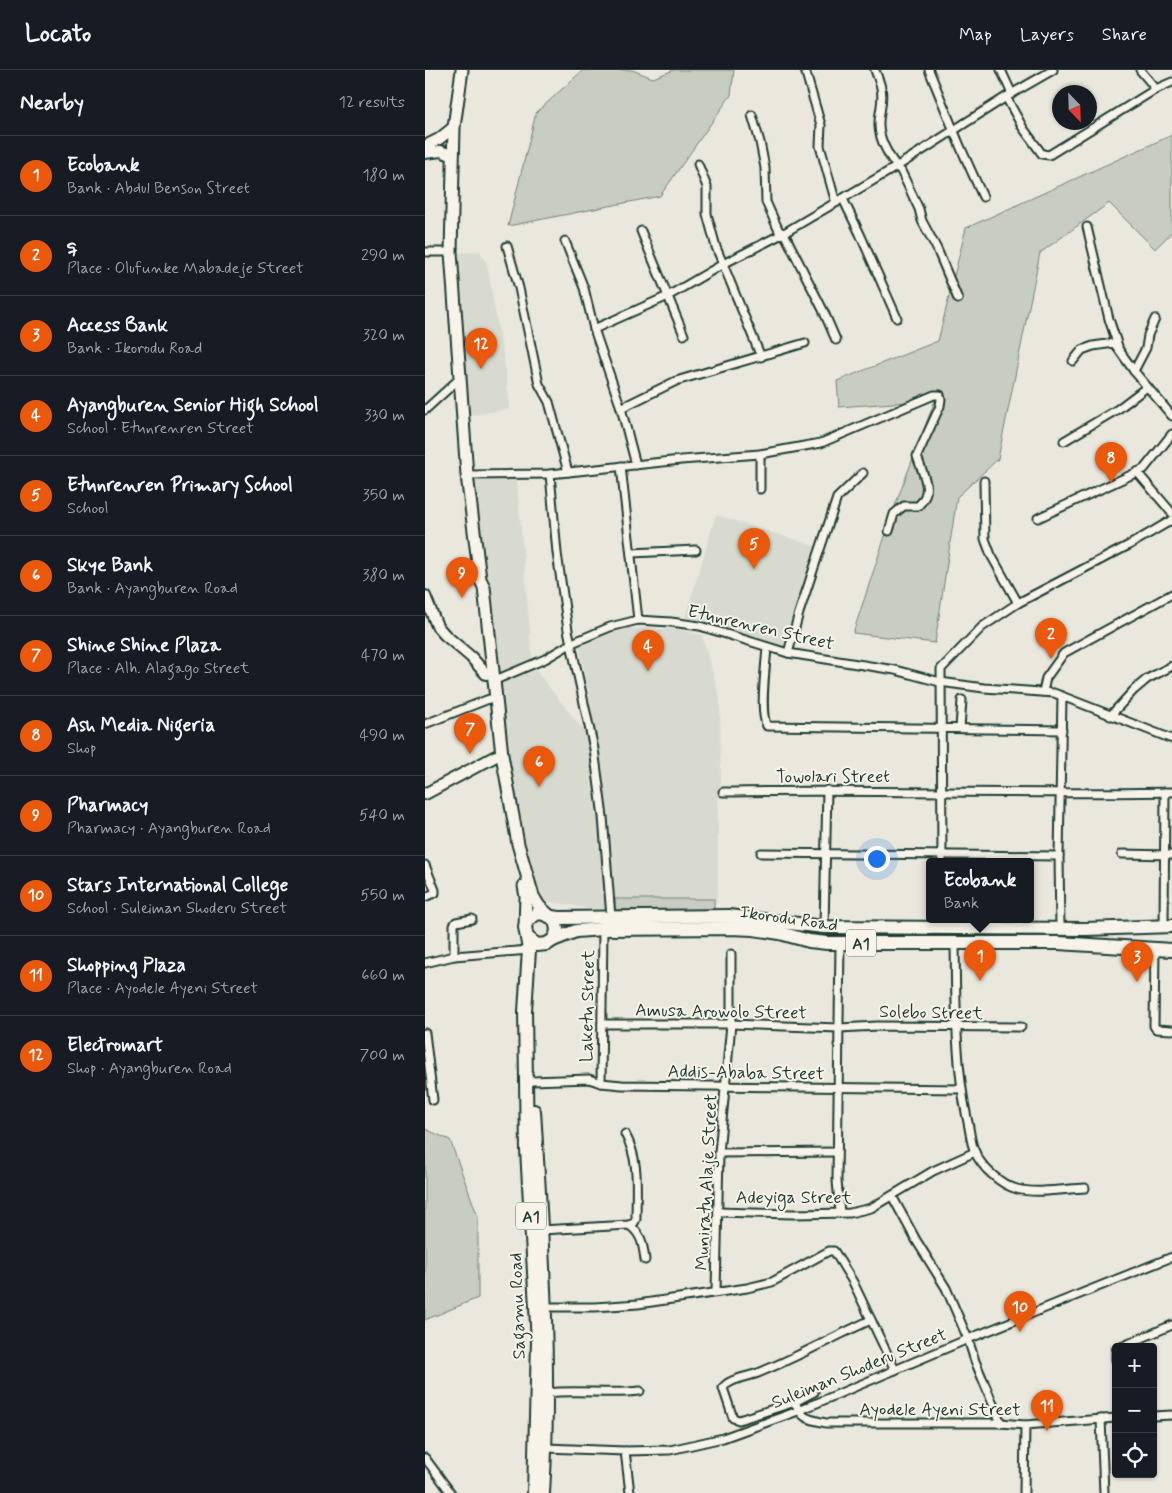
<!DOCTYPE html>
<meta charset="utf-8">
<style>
:root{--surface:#171b24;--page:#242831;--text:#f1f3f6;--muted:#9ea1a6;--line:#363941;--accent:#ea580c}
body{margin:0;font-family:Mynerve,sans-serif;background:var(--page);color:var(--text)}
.controls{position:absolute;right:15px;bottom:15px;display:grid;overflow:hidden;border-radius:5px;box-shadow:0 1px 4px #0004}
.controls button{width:45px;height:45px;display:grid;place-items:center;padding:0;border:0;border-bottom:1px solid var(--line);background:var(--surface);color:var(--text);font:25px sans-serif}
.compass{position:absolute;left:627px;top:15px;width:45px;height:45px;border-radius:50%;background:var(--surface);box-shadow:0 1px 4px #0004;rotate:157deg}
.you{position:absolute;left:451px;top:788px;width:18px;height:18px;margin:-12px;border:4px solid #fff;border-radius:50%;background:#1a73e8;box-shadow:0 0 0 8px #1a73e833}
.badge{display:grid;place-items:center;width:32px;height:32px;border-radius:50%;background:var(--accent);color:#fff;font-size:16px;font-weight:700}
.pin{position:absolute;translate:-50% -41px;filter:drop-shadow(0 1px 2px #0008)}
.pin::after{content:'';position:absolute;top:26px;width:18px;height:15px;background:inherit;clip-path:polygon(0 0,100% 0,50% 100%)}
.popup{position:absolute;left:501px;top:788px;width:108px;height:65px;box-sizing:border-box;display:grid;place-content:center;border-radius:5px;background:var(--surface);filter:drop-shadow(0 1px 4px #0005);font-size:16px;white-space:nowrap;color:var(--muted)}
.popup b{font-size:19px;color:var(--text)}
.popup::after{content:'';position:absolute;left:50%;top:100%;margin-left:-10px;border:10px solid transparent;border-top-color:var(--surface)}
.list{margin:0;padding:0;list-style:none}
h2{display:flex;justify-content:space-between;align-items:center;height:65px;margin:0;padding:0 20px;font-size:21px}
h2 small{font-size:16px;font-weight:400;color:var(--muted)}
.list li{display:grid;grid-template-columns:32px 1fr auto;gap:15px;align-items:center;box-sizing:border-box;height:80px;padding:0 20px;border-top:1px solid var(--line)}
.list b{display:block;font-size:19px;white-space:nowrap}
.list p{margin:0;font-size:16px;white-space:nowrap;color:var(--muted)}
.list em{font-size:16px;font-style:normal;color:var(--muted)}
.icon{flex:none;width:28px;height:28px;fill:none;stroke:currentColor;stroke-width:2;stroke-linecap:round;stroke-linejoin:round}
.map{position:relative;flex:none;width:747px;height:1423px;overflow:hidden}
header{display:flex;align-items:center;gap:30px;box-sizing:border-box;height:70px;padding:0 25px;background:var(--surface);border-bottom:1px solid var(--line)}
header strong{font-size:24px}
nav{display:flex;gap:28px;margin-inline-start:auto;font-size:18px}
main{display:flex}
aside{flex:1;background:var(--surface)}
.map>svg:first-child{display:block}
.built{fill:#d9dacf}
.green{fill:#c8ccc1;stroke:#74847a}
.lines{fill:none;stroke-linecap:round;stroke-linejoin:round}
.street-casing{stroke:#1f3d34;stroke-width:11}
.secondary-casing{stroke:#1f3d34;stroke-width:14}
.primary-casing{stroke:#1f3d34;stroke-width:15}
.highway-casing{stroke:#1f3d34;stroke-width:16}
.street{stroke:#f7f3e8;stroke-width:7}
.secondary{stroke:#f7f3e8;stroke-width:10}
.primary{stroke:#f7f3e8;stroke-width:11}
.highway{stroke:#f7f3e8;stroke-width:12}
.labels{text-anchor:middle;stroke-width:4;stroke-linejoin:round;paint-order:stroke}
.shield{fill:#f7f3e8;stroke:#60746a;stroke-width:1}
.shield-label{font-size:16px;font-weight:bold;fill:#1f3d34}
.street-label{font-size:18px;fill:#1f3d34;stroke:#f7f3e8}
</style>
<header>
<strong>Locato</strong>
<nav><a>Map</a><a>Layers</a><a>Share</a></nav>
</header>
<main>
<aside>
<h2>Nearby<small>12 results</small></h2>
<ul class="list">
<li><span class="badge">1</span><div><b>Ecobank</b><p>Bank · Abdul Benson Street</p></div><em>180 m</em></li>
<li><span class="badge">2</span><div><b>q</b><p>Place · Olufunke Mabadeje Street</p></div><em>290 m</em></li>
<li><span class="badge">3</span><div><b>Access Bank</b><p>Bank · Ikorodu Road</p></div><em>320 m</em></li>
<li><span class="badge">4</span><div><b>Ayangburen Senior High School</b><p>School · Etunrenren Street</p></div><em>330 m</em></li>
<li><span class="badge">5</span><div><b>Etunrenren Primary School</b><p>School</p></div><em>350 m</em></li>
<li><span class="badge">6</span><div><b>Skye Bank</b><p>Bank · Ayangburen Road</p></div><em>380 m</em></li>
<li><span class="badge">7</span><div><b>Shine Shine Plaza</b><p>Place · Alh. Alagago Street</p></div><em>470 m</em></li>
<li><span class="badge">8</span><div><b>Ash Media Nigeria</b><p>Shop</p></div><em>490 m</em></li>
<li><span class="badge">9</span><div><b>Pharmacy</b><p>Pharmacy · Ayangburen Road</p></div><em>540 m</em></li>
<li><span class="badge">10</span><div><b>Stars International College</b><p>School · Suleiman Shoderu Street</p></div><em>550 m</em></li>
<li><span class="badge">11</span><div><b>Shopping Plaza</b><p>Place · Ayodele Ayeni Street</p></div><em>660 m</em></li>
<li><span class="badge">12</span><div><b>Electromart</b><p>Shop · Ayangburen Road</p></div><em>700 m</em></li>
</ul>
</aside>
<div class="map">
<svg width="747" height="1423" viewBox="0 0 747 1423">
<rect width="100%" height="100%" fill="#eae8dd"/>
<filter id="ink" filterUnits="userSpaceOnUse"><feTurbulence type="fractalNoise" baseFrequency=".02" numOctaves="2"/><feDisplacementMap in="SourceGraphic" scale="10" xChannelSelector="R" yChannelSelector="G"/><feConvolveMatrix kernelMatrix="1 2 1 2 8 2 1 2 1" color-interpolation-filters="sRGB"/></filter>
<g filter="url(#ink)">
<g class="built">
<path d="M55,181L62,194L81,303L85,339L42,346L35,288L34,183Z"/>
<path d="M91,400L108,597L173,678L154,575L178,565L201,558L253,559L277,565L295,628L296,715L293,731V819L289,840H190L160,838L116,830L105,812L84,720L48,402Z"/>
<path d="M291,445L390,476L359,576L260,547Z"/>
</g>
<g class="green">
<path d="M158,0H207L228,8L249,0H309L306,25L235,126L83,156L111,43Z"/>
<path d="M747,65V162L730,179L684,133L615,183L573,389L532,427L510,573L428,563L471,433L510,330L414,337L412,311L513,271L541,158Z"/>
<rect x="190" y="829" width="99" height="11"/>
<path d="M0,1059L25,1070L53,1147V1228L0,1250Z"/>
</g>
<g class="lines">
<g class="street-casing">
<g id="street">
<path d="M380,0L396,55L395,76L411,133"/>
<path d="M450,0C452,6 455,12 456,18C459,30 454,42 454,53C453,69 466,91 476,101L494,139L497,151L512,179L533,229"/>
<path d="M504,0L535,76L558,127"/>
<path d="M576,0L587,24"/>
<path d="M715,0L731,19"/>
<path d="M581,27L598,58L617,84L624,85L731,19L747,12"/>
<path d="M327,45L335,72L340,98L341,132L354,161L359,163L398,240L411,270"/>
<path d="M273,94L282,117V144L291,177L336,287"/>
<path d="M418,129L435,164L472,248"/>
<path d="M662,157L684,249L693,276"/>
<path d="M216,161L259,265"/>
<path d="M140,171L159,218L169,259L196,338L211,395"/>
<path d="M82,176L94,218L114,314L124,332L143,402"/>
<path d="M0,182H26"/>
<path d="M169,259L243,226L298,194L359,163L471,97L581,27L628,0"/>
<path d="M648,291L657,280L668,276L689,273L709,301L747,346"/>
<path d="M709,301L721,278L723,265L730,249"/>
<path d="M196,338L251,311L380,273"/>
<path d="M0,340L34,309"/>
<path d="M639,371L693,339L722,317"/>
<path d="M335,384V419"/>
<path d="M196,396L213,550"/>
<path d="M712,402L747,443"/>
<path d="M125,404L132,483L143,560L169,679L178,747L186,847"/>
<path d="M42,405L125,404L256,390L335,384L396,373L509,325H515L516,329L515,336L492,386C497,404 510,420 493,436H479L475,439L469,444L464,461"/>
<path d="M559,411L560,469L566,485L593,533"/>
<path d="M613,448L719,399L747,364"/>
<path d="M206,483L271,480"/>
<path d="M342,577C341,595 334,643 342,656L637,660"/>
<path d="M363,583L374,543L412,428L438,403"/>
<path d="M68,611L120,589L147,573L185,557L213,550L246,552L275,556L363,583L470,600L515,612L559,618L629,623L747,669"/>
<path d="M618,622L621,608L639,583L747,524"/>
<path d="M685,646L709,620L722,609L747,596"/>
<path d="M0,654L64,629"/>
<path d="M535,658L537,630"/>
<path d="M298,722C448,719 597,725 747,722"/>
<path d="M336,783L634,786"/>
<path d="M697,784L747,785"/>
<path d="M517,792L516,599L557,557L593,533L706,474L747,450"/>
<path d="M0,795L10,820V823L0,827"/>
<path d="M739,856L740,722"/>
<path d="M399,857L402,720"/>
<path d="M635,859L634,786L637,626"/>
<path d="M530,873C531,932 530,991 542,1048C545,1059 545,1072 550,1082C556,1097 576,1115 592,1119C611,1124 640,1119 660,1118"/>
<path d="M730,880L729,956L731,959L747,960"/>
<path d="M29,886V855L31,852L47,849"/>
<path d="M0,893L29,886L104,880"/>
<path d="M177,954H306L414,958L453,956L596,957"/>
<path d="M0,963L8,1030"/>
<path d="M107,1011L164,1009L176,1013L197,1015L536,1019"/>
<path d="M176,1013L178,859"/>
<path d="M294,1083L412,1082"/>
<path d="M467,1126L491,1170L521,1218L543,1269L550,1291L576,1353"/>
<path d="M293,1142L368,1144L425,1143L446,1138L508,1101L550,1082"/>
<path d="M415,1143L412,1111L415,873"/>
<path d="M204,1155C217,1164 218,1175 220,1190"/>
<path d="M116,1160L204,1155L209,1153L211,1149C211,1119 215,1090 200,1064"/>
<path d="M291,1222L294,1083L306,954V884"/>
<path d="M118,1237H170L213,1234L322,1218L347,1212L404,1181H409L428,1212L470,1300"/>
<path d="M446,1250C408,1267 371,1288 333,1303C322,1307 303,1309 298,1318L308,1348L314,1350L370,1332C377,1350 384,1349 401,1353H576L600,1355L691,1348"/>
<path d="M696,1277L747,1255"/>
<path d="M691,1280V1290"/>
<path d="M122,1323C153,1319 184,1325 215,1321"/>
<path d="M370,1332L389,1322"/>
<path d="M728,1346L747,1345"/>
<path d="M676,1349L679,1423"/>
<path d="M121,1378L200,1381L245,1380L298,1368L373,1341L543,1269L747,1187"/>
<path d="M200,1381L205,1423"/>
<path d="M0,1388L26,1423"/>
<path d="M599,1423L600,1355"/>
</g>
</g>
<g class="secondary-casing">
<g id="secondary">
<path d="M0,76L14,69L29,57"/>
<path d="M0,83L16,81L28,86"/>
<path d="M0,526L12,556L20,565L46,587L61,604"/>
<path d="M0,724L71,686"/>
</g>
</g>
<g class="primary-casing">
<g id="primary">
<path d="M37,0L29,57L26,182L42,405L55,509L59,517L77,685L93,774L108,826L114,836L125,846"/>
<path d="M99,816L101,827L100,857"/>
</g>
</g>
<g class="highway-casing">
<g id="highway">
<path d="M126,847L135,848L304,846L399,857L661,859L747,856"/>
<path d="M103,868L112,875L122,874L128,870L131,865L132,859L130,851L126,847L116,843L111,844L102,851L100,857L104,880L100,941L102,1080L113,1272L109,1423"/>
<path d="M128,870L151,861L178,859L306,858L328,859L355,863L384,871L402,873H633L747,880"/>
<path d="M109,1041C117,1169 126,1295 118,1423"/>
</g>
</g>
<use href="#street" class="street"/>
<use href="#secondary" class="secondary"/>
<use href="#primary" class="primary"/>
<use href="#highway" class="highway"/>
</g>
</g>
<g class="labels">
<g class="shield">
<rect x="421" y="859.5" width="30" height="27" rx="4"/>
<rect x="91" y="1132.5" width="30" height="27" rx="4"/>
</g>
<g class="shield-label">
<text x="436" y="879">A1</text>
<text x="106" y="1152">A1</text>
</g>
<g class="street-label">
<text transform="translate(336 557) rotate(13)" y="6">Etunrenren Street</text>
<text x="408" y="712">Towolari Street</text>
<text transform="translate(364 848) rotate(8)" y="6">Ikorodu Road</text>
<text transform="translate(162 936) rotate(-89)" y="6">Laketu Street</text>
<text transform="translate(296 941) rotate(1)" y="6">Amusa Arowolo Street</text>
<text transform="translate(506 942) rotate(1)" y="6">Solebo Street</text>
<text transform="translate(321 1002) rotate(1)" y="6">Addis-Ababa Street</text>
<text transform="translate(281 1112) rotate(-87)" y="6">Muniratu Alaje Street</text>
<text x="369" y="1133">Adeyiga Street</text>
<text transform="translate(92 1236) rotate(-92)" y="6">Sagamu Road</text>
<text transform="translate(434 1298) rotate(-22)" y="6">Suleiman Shoderu Street</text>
<text x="515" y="1345">Ayodele Ayeni Street</text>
</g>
</g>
</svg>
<div class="controls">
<button>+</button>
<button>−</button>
<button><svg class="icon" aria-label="locate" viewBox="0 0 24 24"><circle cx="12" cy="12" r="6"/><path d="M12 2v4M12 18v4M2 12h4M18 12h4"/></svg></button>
</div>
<svg class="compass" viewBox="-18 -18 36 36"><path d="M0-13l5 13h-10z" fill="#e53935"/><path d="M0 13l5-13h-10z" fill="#9ea1a6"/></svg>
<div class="you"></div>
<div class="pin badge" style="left:555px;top:911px">1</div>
<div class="popup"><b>Ecobank</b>Bank</div>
<div class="pin badge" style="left:626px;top:589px">2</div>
<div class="pin badge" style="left:712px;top:912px">3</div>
<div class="pin badge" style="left:223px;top:601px">4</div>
<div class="pin badge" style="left:329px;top:499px">5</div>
<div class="pin badge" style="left:114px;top:717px">6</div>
<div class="pin badge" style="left:45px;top:684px">7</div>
<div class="pin badge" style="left:686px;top:413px">8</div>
<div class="pin badge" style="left:37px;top:528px">9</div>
<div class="pin badge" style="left:595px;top:1262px">10</div>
<div class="pin badge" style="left:622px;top:1361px">11</div>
<div class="pin badge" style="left:56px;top:299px">12</div>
</div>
</main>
